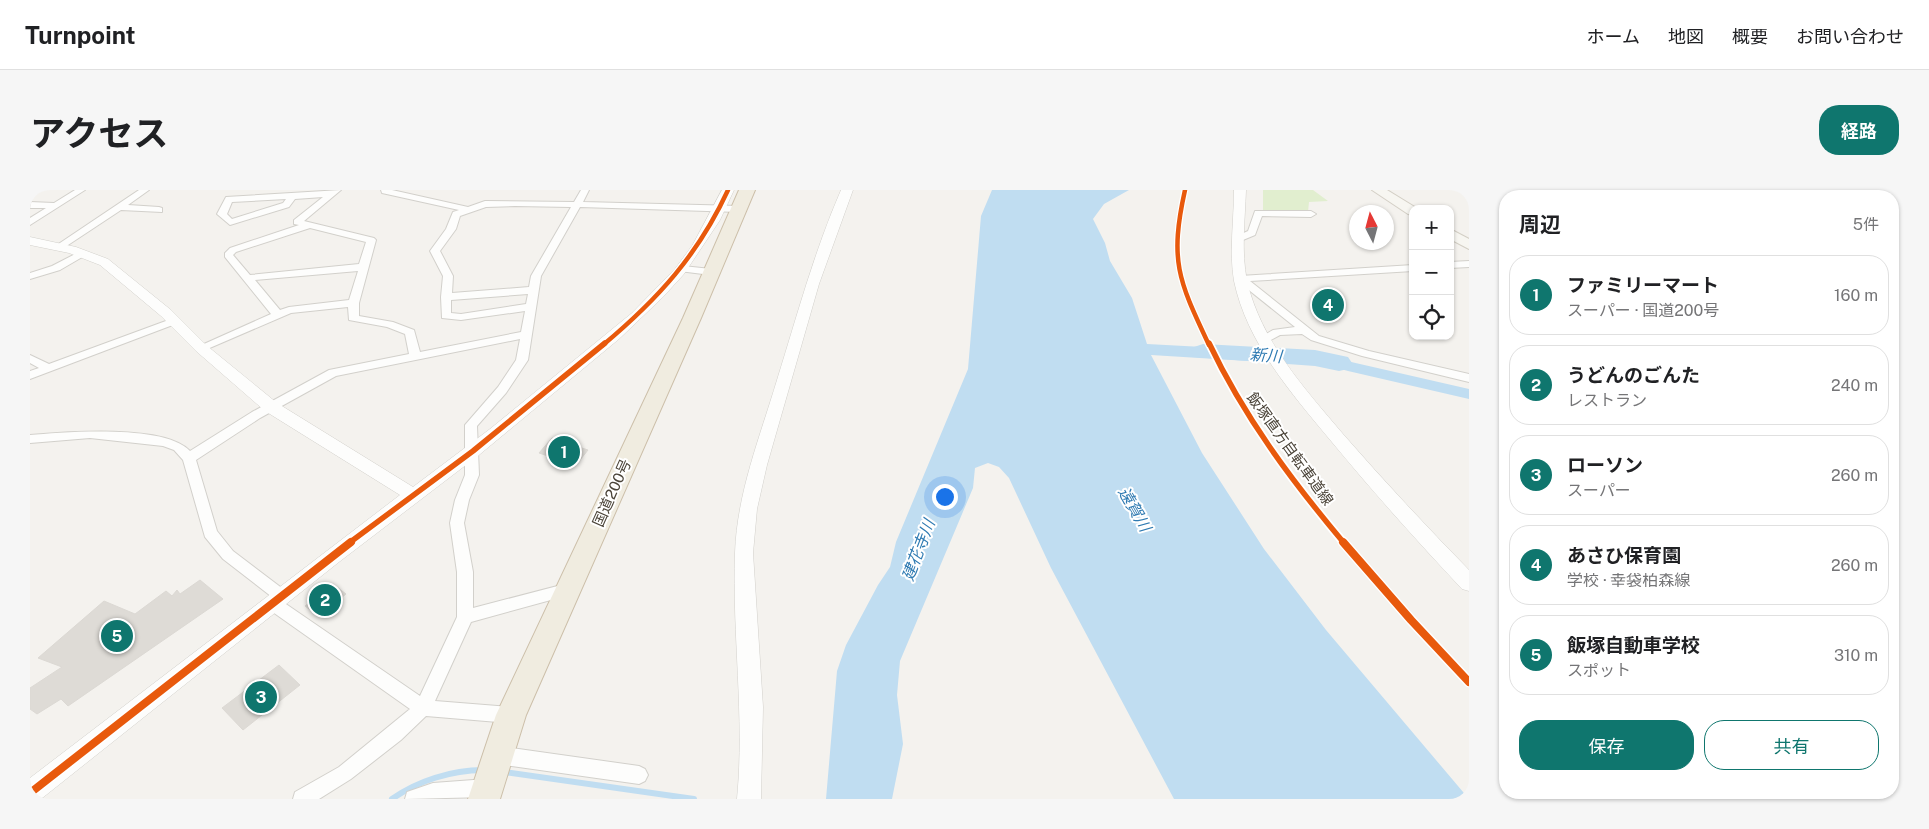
<!DOCTYPE html>
<html lang="ja">
<meta charset="utf-8">
<style>
:root{--surface:#fff;--page:#f6f6f6;--text:#202124;--muted:#757577;--line:#e0e0e0;--accent:#0f766e}
body{margin:0;font-family:"Public Sans","Noto Sans JP",sans-serif;background:var(--page);color:var(--text)}
.controls{position:absolute;right:15px;top:15px;display:grid;overflow:hidden;border-radius:10px;box-shadow:0 1px 4px #0004}
.controls button{width:45px;height:45px;display:grid;place-items:center;padding:0;border:0;border-bottom:1px solid var(--line);background:var(--surface);color:var(--text);font:25px sans-serif}
.compass{position:absolute;left:1319px;top:15px;width:45px;height:45px;border-radius:50%;background:var(--surface);box-shadow:0 1px 4px #0004;rotate:354deg}
.you{position:absolute;left:914px;top:306px;width:18px;height:18px;margin:-12px;border:4px solid #fff;border-radius:50%;background:#1a73e8;box-shadow:0 0 0 8px #1a73e833}
.badge{display:grid;place-items:center;width:32px;height:32px;border-radius:50%;background:var(--accent);color:#fff;font-size:16px;font-weight:700}
.pin{position:absolute;translate:-50% -50%;border:2px solid #fff;box-shadow:0 1px 5px #0006}
.list{margin:0;padding:0;list-style:none}
h2{display:flex;justify-content:space-between;align-items:center;height:65px;margin:0;padding:0 20px;font-size:21px}
h2 small{font-size:16px;font-weight:400;color:var(--muted)}
.list li{display:grid;grid-template-columns:32px 1fr auto;gap:15px;align-items:center;box-sizing:border-box;height:80px;margin:0 10px 10px;padding:0 10px;border:1px solid var(--line);border-radius:20px}
.list b{display:block;font-size:19px;white-space:nowrap}
.list p{margin:0;font-size:16px;white-space:nowrap;color:var(--muted)}
.list em{font-size:16px;font-style:normal;color:var(--muted)}
.actions{display:flex;gap:10px;padding:15px 20px}
.actions a{flex:1;padding:11px 0;border:1px solid var(--accent);border-radius:20px;text-align:center;font-size:18px;color:var(--accent)}
.actions .main{background:var(--accent);color:#fff}
.icon{flex:none;width:28px;height:28px;fill:none;stroke:currentColor;stroke-width:2;stroke-linecap:round;stroke-linejoin:round}
.map{position:relative;flex:none;width:1439px;height:609px;overflow:hidden;border-radius:20px}
header{display:flex;align-items:center;gap:30px;box-sizing:border-box;height:70px;padding:0 25px;background:var(--surface);border-bottom:1px solid var(--line)}
header strong{font-size:24px}
nav{display:flex;gap:28px;margin-inline-start:auto;font-size:18px}
.intro{display:flex;align-items:center;justify-content:space-between;box-sizing:border-box;height:120px;padding:0 30px}
h1{margin:0;font-size:35px}
.button{padding:12px 22px;border-radius:20px;background:var(--accent);color:#fff;font-size:18px;font-weight:700}
main{display:flex;gap:30px;padding:0 30px}
aside{flex:1;background:var(--surface);border-radius:20px;box-shadow:0 1px 4px #0004}
.map>svg:first-child{display:block}
.green{fill:#e1eecf}
.water{fill:#c0ddf1}
.lines{fill:none;stroke-linecap:round;stroke-linejoin:round}
.stream{stroke:#c0ddf1;stroke-width:6}
.river{fill:#c0ddf1;fill-rule:evenodd}
.building{fill:#dedbd6;stroke:#dcd9d4}
.minor-casing{stroke:#d2d0cb;stroke-width:2}
.tertiary-casing{stroke:#d2d0cb;stroke-width:1}
.secondary-casing{stroke:#d3cfc5;stroke-width:2}
.trunk-casing{stroke:#ccbfa9;stroke-width:2}
.minor{fill:#fdfdfc;fill-rule:evenodd}
.tertiary{fill:#fdfdfc;fill-rule:evenodd}
.secondary{fill:#f7f6f1;fill-rule:evenodd}
.trunk{fill:#f0ece0;fill-rule:evenodd}
.cycleway-far2-casing{stroke:#fff;stroke-width:7}
.cycleway-far1-casing{stroke:#fff;stroke-width:9}
.cycleway-casing{stroke:#fff;stroke-width:11}
.cycleway-far2{stroke:#e8590c;stroke-width:4.5}
.cycleway-far1{stroke:#e8590c;stroke-width:5.5}
.cycleway{stroke:#e8590c;stroke-width:8}
.labels{text-anchor:middle;stroke-width:4;stroke-linejoin:round;paint-order:stroke}
.street-label{font-size:15px;fill:#4b4439;stroke:#fff}
.water-label{font-size:16px;font-style:italic;fill:#2e7ab2;stroke:#fff}
</style>
<header>
<strong>Turnpoint</strong>
<nav><a>ホーム</a><a>地図</a><a>概要</a><a>お問い合わせ</a></nav>
</header>
<div class="intro"><h1>アクセス</h1><a class="button">経路</a></div>
<main>
<div class="map">
<svg width="1439" height="609" viewBox="0 0 1439 609">
<rect width="100%" height="100%" fill="#f4f2ee"/>
<path class="green" d="M1233,0H1283L1298,11L1279,12L1278,22L1233,20Z"/>
<g class="water">
<path d="M962,0H1099L1074,14L1063,29L1075,53L1080,71L1102,108L1117,154L1211,159L1218,171L1121,165L1172,263L1234,359L1296,440L1439,609H1144L1021,378L979,288L969,277L958,273L945,278L943,298L870,471L867,505L873,554L862,609H796L807,481L816,455L848,395L860,377L866,352L938,179L951,26Z"/>
<path d="M1266,162L1282,163L1439,199V209L1318,181L1307,178V174L1269,169Z"/>
</g>
<g class="lines">
<g class="stream">
<path d="M474,582L664,609"/>
<path d="M362,609C387,591 422,580 453,580"/>
</g>
<path class="river" d="M1173,154L1285,160L1318,167L1322,173L1318,179L1309,181L1285,176L1164,167L1161,162L1164,157Z"/>
</g>
<g class="building">
<path d="M522,248L558,260L546,275L509,263Z"/>
<path d="M170,390L193,409L38,516L31,509L7,524L0,519V498L32,477L8,468L74,411L105,424L136,401L142,406L147,400L150,404Z"/>
<path d="M303,394L316,404L288,426L275,416Z"/>
<path d="M249,475L270,495L213,540L192,518Z"/>
</g>
<g class="lines">
<g class="minor-casing">
<g id="minor">
<path d="M45,0H55L0,35V28L16,18H0V12L24,13Z"/>
<path d="M109,0H119L98,15L129,17L132,18V22L91,20L32,59L24,57Z"/>
<path d="M311,0L274,31L344,48L346,50L329,113V126L363,132L384,140L390,162L491,142L495,121L431,130L412,128L411,107L413,86L400,61L416,39L423,22L429,20L352,3L351,0H362L438,17L455,11L544,12L551,0H559L553,12L709,16L714,19L709,22L550,17L511,86L498,170L476,203L447,236L449,285L439,310L434,333L443,382V418L539,393L544,395L547,399L544,403L539,405L441,432L405,511L481,517L487,519L490,525L487,531L481,533L396,526L371,550L321,589L289,609H263L265,602L309,577L380,519L237,418L234,413L237,408L242,407L193,369L175,347L153,270L144,260L133,256L60,248L0,253V245C36,242 135,234 160,261L222,222L299,180L379,164L375,144L357,137L319,130L318,117L261,123L175,160H167L165,158L241,124L195,67V63L200,58L269,35L264,34V30L293,7L265,9L259,17L200,35L187,24L196,7ZM256,9L253,13L202,29L197,24L202,12ZM485,16L541,17L501,86L499,97L422,103L423,86L410,61L426,39L430,26L456,17ZM280,38L336,52L329,74L220,85L203,65L206,62ZM328,81L319,110L259,117L250,120L225,90ZM498,104L496,114L431,124L421,123V110ZM490,149L486,170L468,197L435,235V285L425,310L420,333L427,382V427L390,506L253,412L257,410L260,406L257,402L203,361L187,341L166,270L230,228L306,186Z"/>
<path d="M1225,21H1281L1286,24L1281,27L1232,26L1225,45L1213,50H1207V46L1218,41Z"/>
<path d="M51,61L54,62V66L30,80L0,89V83L22,76Z"/>
<path d="M1439,71V77L1420,78V72Z"/>
<path d="M1383,75V81L1220,91L1289,146L1339,161L1439,184V192L1332,166L1281,150L1272,144L1250,145L1239,151H1231V147L1243,140L1265,137L1205,89L1210,86Z"/>
<path d="M653,76L681,79L686,82L681,85L649,81L648,79Z"/>
<path d="M144,128L149,131L148,133L0,189V181L9,178L0,173V165L19,174Z"/>
<path d="M467,556L609,576L615,579L618,585L615,591L609,594L467,574L461,571L458,565L461,559Z"/>
<path d="M457,589L464,592L466,598L464,604L457,607L375,609L377,602L403,593Z"/>
</g>
</g>
<g class="tertiary-casing">
<g id="tertiary">
<path d="M692,0H704L690,30L654,84L633,107L589,149L449,265L309,372L11,609H0V588L370,305L235,221L166,161L131,126L70,75L39,63L0,55V47L46,57L78,69L141,120L176,155L247,213L383,297L460,239L602,123L645,79L662,56Z"/>
<path d="M811,0H823L789,94L737,275L727,319L723,363L733,517L731,609H707C715,526 702,445 705,363C707,303 730,247 747,190C767,126 784,62 811,0Z"/>
<path d="M1204,0H1216C1215,30 1211,61 1217,91C1231,151 1274,198 1313,244C1354,291 1396,336 1439,380V401L1432,399C1387,351 1343,302 1301,251C1262,204 1217,153 1204,91C1199,61 1204,30 1204,0Z"/>
</g>
</g>
<g class="secondary-casing">
<g id="secondary">
<path d="M1342,0H1357L1388,19H1383V25L1378,24Z"/>
<path d="M1420,39L1439,49V59L1420,49Z"/>
</g>
</g>
<g class="trunk-casing">
<path id="trunk" d="M709,0H725L671,128L496,525L470,609H438L466,525L653,128Z"/>
</g>
<use href="#minor" class="minor"/>
<use href="#tertiary" class="tertiary"/>
<use href="#secondary" class="secondary"/>
<use href="#trunk" class="trunk"/>
<g class="cycleway-far2-casing">
<g id="cycleway-far2">
<path d="M1155,0C1139,72 1149,91 1179,155"/>
<path d="M573,155C628,109 668,65 698,0"/>
</g>
</g>
<g class="cycleway-far1-casing">
<g id="cycleway-far1">
<path d="M1179,153C1214,227 1262,291 1314,353"/>
<path d="M319,353L443,261L575,153"/>
</g>
</g>
<g class="cycleway-casing">
<g id="cycleway">
<path d="M1313,352L1381,430L1439,492"/>
<path d="M0,603L321,352"/>
</g>
</g>
<use href="#cycleway-far2" class="cycleway-far2"/>
<use href="#cycleway-far1" class="cycleway-far1"/>
<use href="#cycleway" class="cycleway"/>
</g>
<g class="labels">
<g class="street-label">
<text transform="translate(1260 259) rotate(54)" y="5">飯塚直方自転車道線</text>
<text transform="translate(582 303) rotate(-66)" y="5">国道200号</text>
</g>
<g class="water-label">
<text transform="translate(1236 165) rotate(4)" y="6">新川</text>
<text transform="translate(1105 319) rotate(60)" y="6">遠賀川</text>
<text transform="translate(888 360) rotate(-69)" y="6">建花寺川</text>
</g>
</g>
</svg>
<div class="controls">
<button>+</button>
<button>−</button>
<button><svg class="icon" aria-label="locate" viewBox="0 0 24 24"><circle cx="12" cy="12" r="6"/><path d="M12 2v4M12 18v4M2 12h4M18 12h4"/></svg></button>
</div>
<svg class="compass" viewBox="-18 -18 36 36"><path d="M0-13l5 13h-10z" fill="#e53935"/><path d="M0 13l5-13h-10z" fill="#757577"/></svg>
<div class="you"></div>
<div class="pin badge" style="left:534px;top:262px">1</div>
<div class="pin badge" style="left:295px;top:410px">2</div>
<div class="pin badge" style="left:231px;top:507px">3</div>
<div class="pin badge" style="left:1298px;top:115px">4</div>
<div class="pin badge" style="left:87px;top:446px">5</div>
</div>
<aside>
<h2>周辺<small>5件</small></h2>
<ul class="list">
<li><span class="badge">1</span><div><b>ファミリーマート</b><p>スーパー · 国道200号</p></div><em>160 m</em></li>
<li><span class="badge">2</span><div><b>うどんのごんた</b><p>レストラン</p></div><em>240 m</em></li>
<li><span class="badge">3</span><div><b>ローソン</b><p>スーパー</p></div><em>260 m</em></li>
<li><span class="badge">4</span><div><b>あさひ保育園</b><p>学校 · 幸袋柏森線</p></div><em>260 m</em></li>
<li><span class="badge">5</span><div><b>飯塚自動車学校</b><p>スポット</p></div><em>310 m</em></li>
</ul>
<div class="actions"><a class="main">保存</a><a>共有</a></div>
</aside>
</main>
